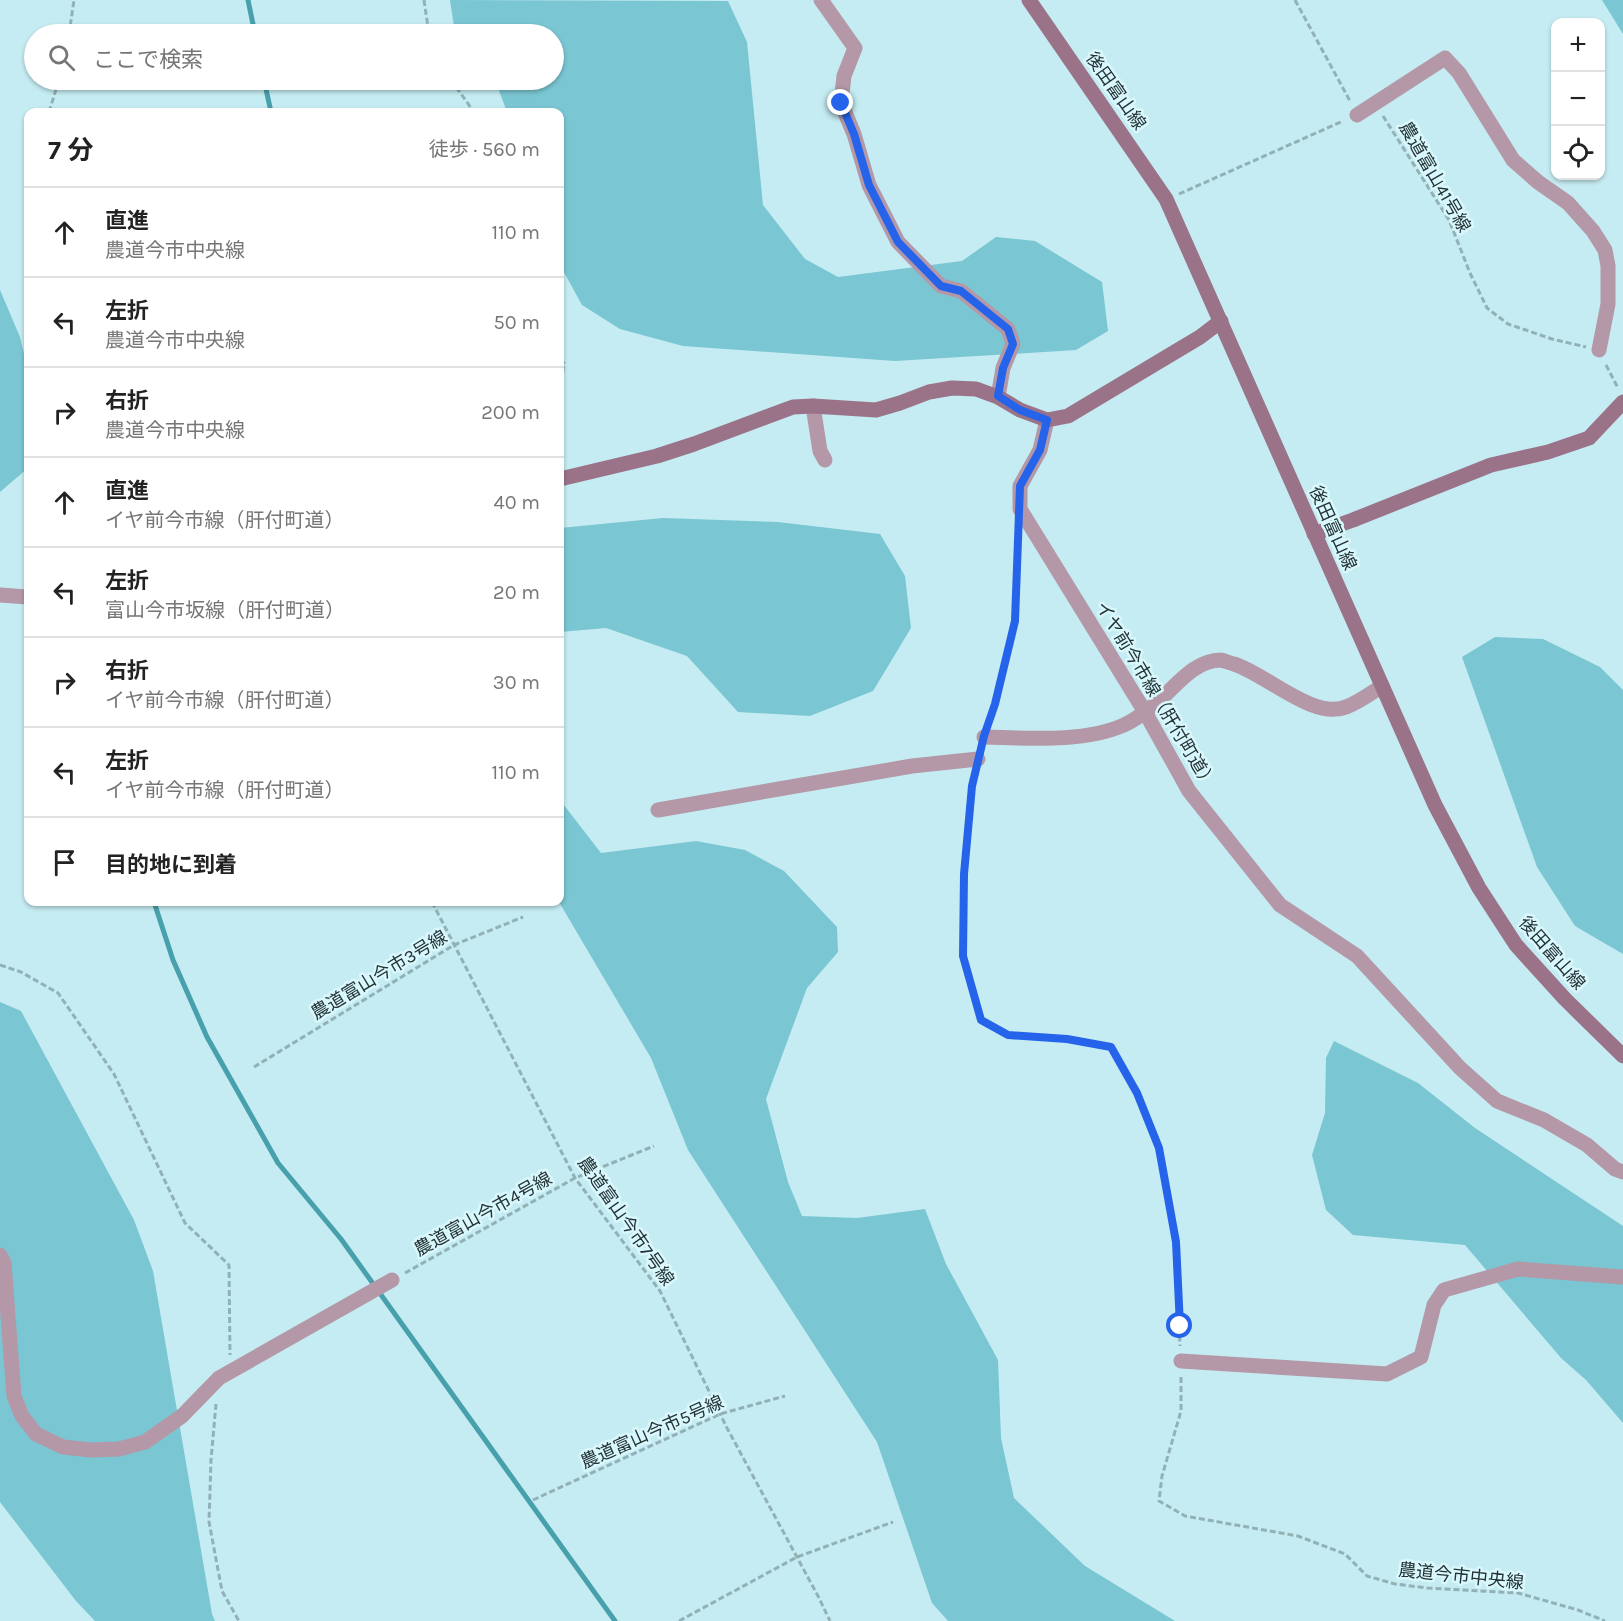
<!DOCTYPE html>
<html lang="ja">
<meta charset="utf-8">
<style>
:root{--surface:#fff;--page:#f6f6f6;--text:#222;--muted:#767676;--line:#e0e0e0}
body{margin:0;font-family:Karla,"Noto Sans JP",sans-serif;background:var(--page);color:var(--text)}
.controls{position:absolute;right:18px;top:18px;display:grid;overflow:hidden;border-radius:12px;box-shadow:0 2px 4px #0004}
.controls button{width:54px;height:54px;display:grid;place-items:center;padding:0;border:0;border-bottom:2px solid var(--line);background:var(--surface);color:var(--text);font:30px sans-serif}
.stop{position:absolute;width:18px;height:18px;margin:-14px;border:4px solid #2563eb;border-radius:50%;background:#fff}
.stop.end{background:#2563eb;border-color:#fff;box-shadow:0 2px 6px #0008}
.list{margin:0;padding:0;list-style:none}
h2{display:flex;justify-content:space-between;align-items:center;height:78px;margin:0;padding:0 24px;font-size:26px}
h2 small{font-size:20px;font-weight:400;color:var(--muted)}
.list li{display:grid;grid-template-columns:39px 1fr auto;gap:18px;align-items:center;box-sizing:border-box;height:90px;padding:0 24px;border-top:2px solid var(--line)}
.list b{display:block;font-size:22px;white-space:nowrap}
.list p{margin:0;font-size:20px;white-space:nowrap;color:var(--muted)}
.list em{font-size:20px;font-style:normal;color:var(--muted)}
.icon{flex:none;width:33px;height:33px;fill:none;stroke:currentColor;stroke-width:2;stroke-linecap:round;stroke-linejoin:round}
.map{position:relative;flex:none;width:1623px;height:1621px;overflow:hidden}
.search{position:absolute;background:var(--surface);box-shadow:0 2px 4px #0004;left:24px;top:24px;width:540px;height:66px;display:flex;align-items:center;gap:15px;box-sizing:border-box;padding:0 21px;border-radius:33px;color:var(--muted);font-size:22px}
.panel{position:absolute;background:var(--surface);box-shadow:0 2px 4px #0004;left:24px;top:108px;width:540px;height:798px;border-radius:12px}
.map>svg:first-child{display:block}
.green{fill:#7ac6d2}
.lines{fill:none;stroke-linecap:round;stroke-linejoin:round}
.stream{stroke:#48a0ad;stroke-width:5}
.path{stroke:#91b1b5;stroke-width:3;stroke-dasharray:6 3;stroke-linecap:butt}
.street{stroke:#b498a7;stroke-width:15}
.secondary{stroke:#9b7389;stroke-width:15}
.route{stroke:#2563eb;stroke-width:8}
.labels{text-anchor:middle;stroke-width:5;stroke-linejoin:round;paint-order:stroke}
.street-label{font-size:18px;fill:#243335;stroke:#d9f8fd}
</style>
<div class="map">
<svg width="1623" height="1621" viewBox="0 0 1623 1621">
<rect width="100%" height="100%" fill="#c5ecf2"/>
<g class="green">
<path d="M450,0L728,1L747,42L763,205L805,259L838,277L962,261L996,237L1035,241L1102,282L1108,331L1076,350L895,361L683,346L620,329L582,305L560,265V112H507L498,88L491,80H554V34H459L454,27Z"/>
<path d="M1602,0H1623V34Z"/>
<path d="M0,290L20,337L28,371V468L0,492Z"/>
<path d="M663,518L778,522L880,534L905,576L911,628L873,691L810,716L738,712L687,656L606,628L560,632V528Z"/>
<path d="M1495,637L1543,639L1600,667L1623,690V954L1575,926L1537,867L1462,657Z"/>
<path d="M560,800L601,853L696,841L745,850L784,871L837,927L838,952L807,988L766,1099L788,1182L802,1216L857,1218L925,1209L946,1264L998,1360L1001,1438L1014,1498L1085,1566L1175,1621H948L932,1603L877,1442L688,1150L651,1058L559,902Z"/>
<path d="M0,1002L21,1011L134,1220L153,1271L212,1614L215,1621H95L76,1601L0,1502Z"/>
<path d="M1334,1041L1418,1083L1475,1128L1623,1226V1423L1586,1380L1561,1358L1465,1245L1353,1235L1326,1210L1312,1155L1325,1113L1326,1058Z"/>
</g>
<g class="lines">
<g class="stream">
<path d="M248,0L255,34"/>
<path d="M264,80L271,112"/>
<path d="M154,902L173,960L207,1037L278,1163L341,1239L615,1621"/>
</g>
<g class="path">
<path d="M424,0L429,34"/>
<path d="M1295,0L1350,101"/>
<path d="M69,34L74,0"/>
<path d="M451,80L474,112"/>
<path d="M49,112L59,80"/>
<path d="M1383,116L1449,220L1470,273L1487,308L1508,324L1552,339L1586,347"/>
<path d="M28,170L26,207L28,240"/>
<path d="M1179,194L1343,121"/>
<path d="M560,359L564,363L560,392"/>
<path d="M1606,365L1618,388"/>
<path d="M989,722L995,704L1015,621L1019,537"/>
<path d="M974,775L972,786L964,874L963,956L981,1020L1008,1035L1067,1039L1111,1047L1137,1093L1159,1148L1176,1242L1180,1346"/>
<path d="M432,902L575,1178L660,1291L727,1428L818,1596L830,1621"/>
<path d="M0,965L21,972L58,993L114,1074L185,1223L229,1265L230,1355"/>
<path d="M254,1067L454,945L523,917"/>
<path d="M405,1273L575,1178L654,1146"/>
<path d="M1181,1377V1411L1162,1476L1159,1501L1185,1516L1298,1536L1345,1554L1367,1576L1395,1584L1427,1588L1518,1593L1578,1610L1605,1621"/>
<path d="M216,1404L211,1460L209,1522L222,1591L239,1621"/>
<path d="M533,1500L720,1414L785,1396"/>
<path d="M679,1621L797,1557L893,1522"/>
</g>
<g class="street">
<path d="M821,0L855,48L844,76L841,103L854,134L869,185L898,242L941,286L961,291L1008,329L1013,344L1003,368L998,397"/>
<path d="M1357,115L1445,58L1459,73L1513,160L1538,182L1568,203L1593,231L1605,250L1608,266V304L1599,350"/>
<path d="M813,406L820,451L825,460"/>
<path d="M1047,420L1040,450L1020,486V509L1145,712L1189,791L1280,905L1357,956L1460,1068L1497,1101L1544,1120L1587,1145L1615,1169L1623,1172"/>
<path d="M0,595L28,597"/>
<path d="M984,737C1027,738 1083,743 1124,725C1139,718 1152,707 1164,696C1180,681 1197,660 1221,660C1225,661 1230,663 1234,664C1266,674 1313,720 1346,707C1359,702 1371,693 1382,686"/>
<path d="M658,810L912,766L978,759"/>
<path d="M0,1255L4,1263L14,1396L22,1416L36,1434L63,1447L91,1450L119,1449L145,1442L182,1416L219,1378L392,1280"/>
<path d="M1181,1361L1387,1374L1421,1357L1434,1305L1444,1290L1518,1269L1623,1277"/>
</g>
<g class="secondary">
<path d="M1029,0L1166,199L1435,805L1479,888L1516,945L1565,999L1623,1056"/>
<path d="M560,479L657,456L694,444L793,407L813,406L876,410L900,403L929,392L952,388L976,389L998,397L1020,410L1047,420L1068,416L1200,337L1221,321"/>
<path d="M1314,534L1353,520L1491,465L1548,452L1589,438L1623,402"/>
</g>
</g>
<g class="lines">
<path class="route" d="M841,103L854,134L869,185L898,242L941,286L961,291L1008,329L1013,344L1003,368L998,396L1020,410L1047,420L1040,450L1020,486L1015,621L995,704L984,736L972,786L964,874L963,956L981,1020L1008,1035L1067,1039L1111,1047L1137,1093L1159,1148L1176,1242L1180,1326"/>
</g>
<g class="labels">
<g class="street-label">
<text transform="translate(1116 91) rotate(55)" y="6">後田富山線</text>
<text transform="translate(1435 177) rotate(60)" y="6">農道富山41号線</text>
<text transform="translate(1333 528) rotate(66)" y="6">後田富山線</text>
<text transform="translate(1156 695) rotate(59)" y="6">イヤ前今市線（肝付町道）</text>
<text transform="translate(1552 953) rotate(49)" y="6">後田富山線</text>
<text transform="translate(379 975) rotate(-31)" y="6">農道富山今市3号線</text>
<text transform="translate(483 1214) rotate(-29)" y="6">農道富山今市4号線</text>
<text transform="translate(626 1221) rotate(55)" y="6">農道富山今市7号線</text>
<text transform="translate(652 1432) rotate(-24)" y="6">農道富山今市5号線</text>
<text transform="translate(1461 1576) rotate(6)" y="6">農道今市中央線</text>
</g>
</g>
</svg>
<div class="controls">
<button>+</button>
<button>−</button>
<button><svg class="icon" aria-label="locate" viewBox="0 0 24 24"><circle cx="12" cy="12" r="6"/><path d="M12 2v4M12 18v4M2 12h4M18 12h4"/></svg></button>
</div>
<div class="stop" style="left:1180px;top:1326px"></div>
<div class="stop end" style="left:841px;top:103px"></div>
<div class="search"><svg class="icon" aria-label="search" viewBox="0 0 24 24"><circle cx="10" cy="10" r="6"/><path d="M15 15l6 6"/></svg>ここで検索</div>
<section class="panel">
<h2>7 分<small>徒歩 · 560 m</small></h2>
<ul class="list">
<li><svg class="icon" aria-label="ahead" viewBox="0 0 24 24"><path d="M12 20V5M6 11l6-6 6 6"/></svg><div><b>直進</b><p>農道今市中央線</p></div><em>110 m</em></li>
<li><svg class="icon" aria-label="left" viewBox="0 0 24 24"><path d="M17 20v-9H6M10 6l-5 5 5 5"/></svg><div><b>左折</b><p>農道今市中央線</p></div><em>50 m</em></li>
<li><svg class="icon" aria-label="right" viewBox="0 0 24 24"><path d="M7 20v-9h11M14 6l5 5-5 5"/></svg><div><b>右折</b><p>農道今市中央線</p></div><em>200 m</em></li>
<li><svg class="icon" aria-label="ahead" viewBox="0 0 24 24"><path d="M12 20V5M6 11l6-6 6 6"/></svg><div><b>直進</b><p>イヤ前今市線（肝付町道）</p></div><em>40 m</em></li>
<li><svg class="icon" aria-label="left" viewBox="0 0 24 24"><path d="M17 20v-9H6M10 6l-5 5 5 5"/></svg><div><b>左折</b><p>富山今市坂線（肝付町道）</p></div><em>20 m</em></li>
<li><svg class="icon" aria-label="right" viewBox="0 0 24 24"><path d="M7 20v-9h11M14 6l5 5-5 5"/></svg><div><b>右折</b><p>イヤ前今市線（肝付町道）</p></div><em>30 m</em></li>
<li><svg class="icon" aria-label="left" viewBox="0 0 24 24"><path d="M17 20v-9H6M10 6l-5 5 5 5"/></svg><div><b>左折</b><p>イヤ前今市線（肝付町道）</p></div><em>110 m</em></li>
<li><svg class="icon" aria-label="arrive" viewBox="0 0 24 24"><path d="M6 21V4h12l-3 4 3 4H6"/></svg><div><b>目的地に到着</b></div></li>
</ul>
</section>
</div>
